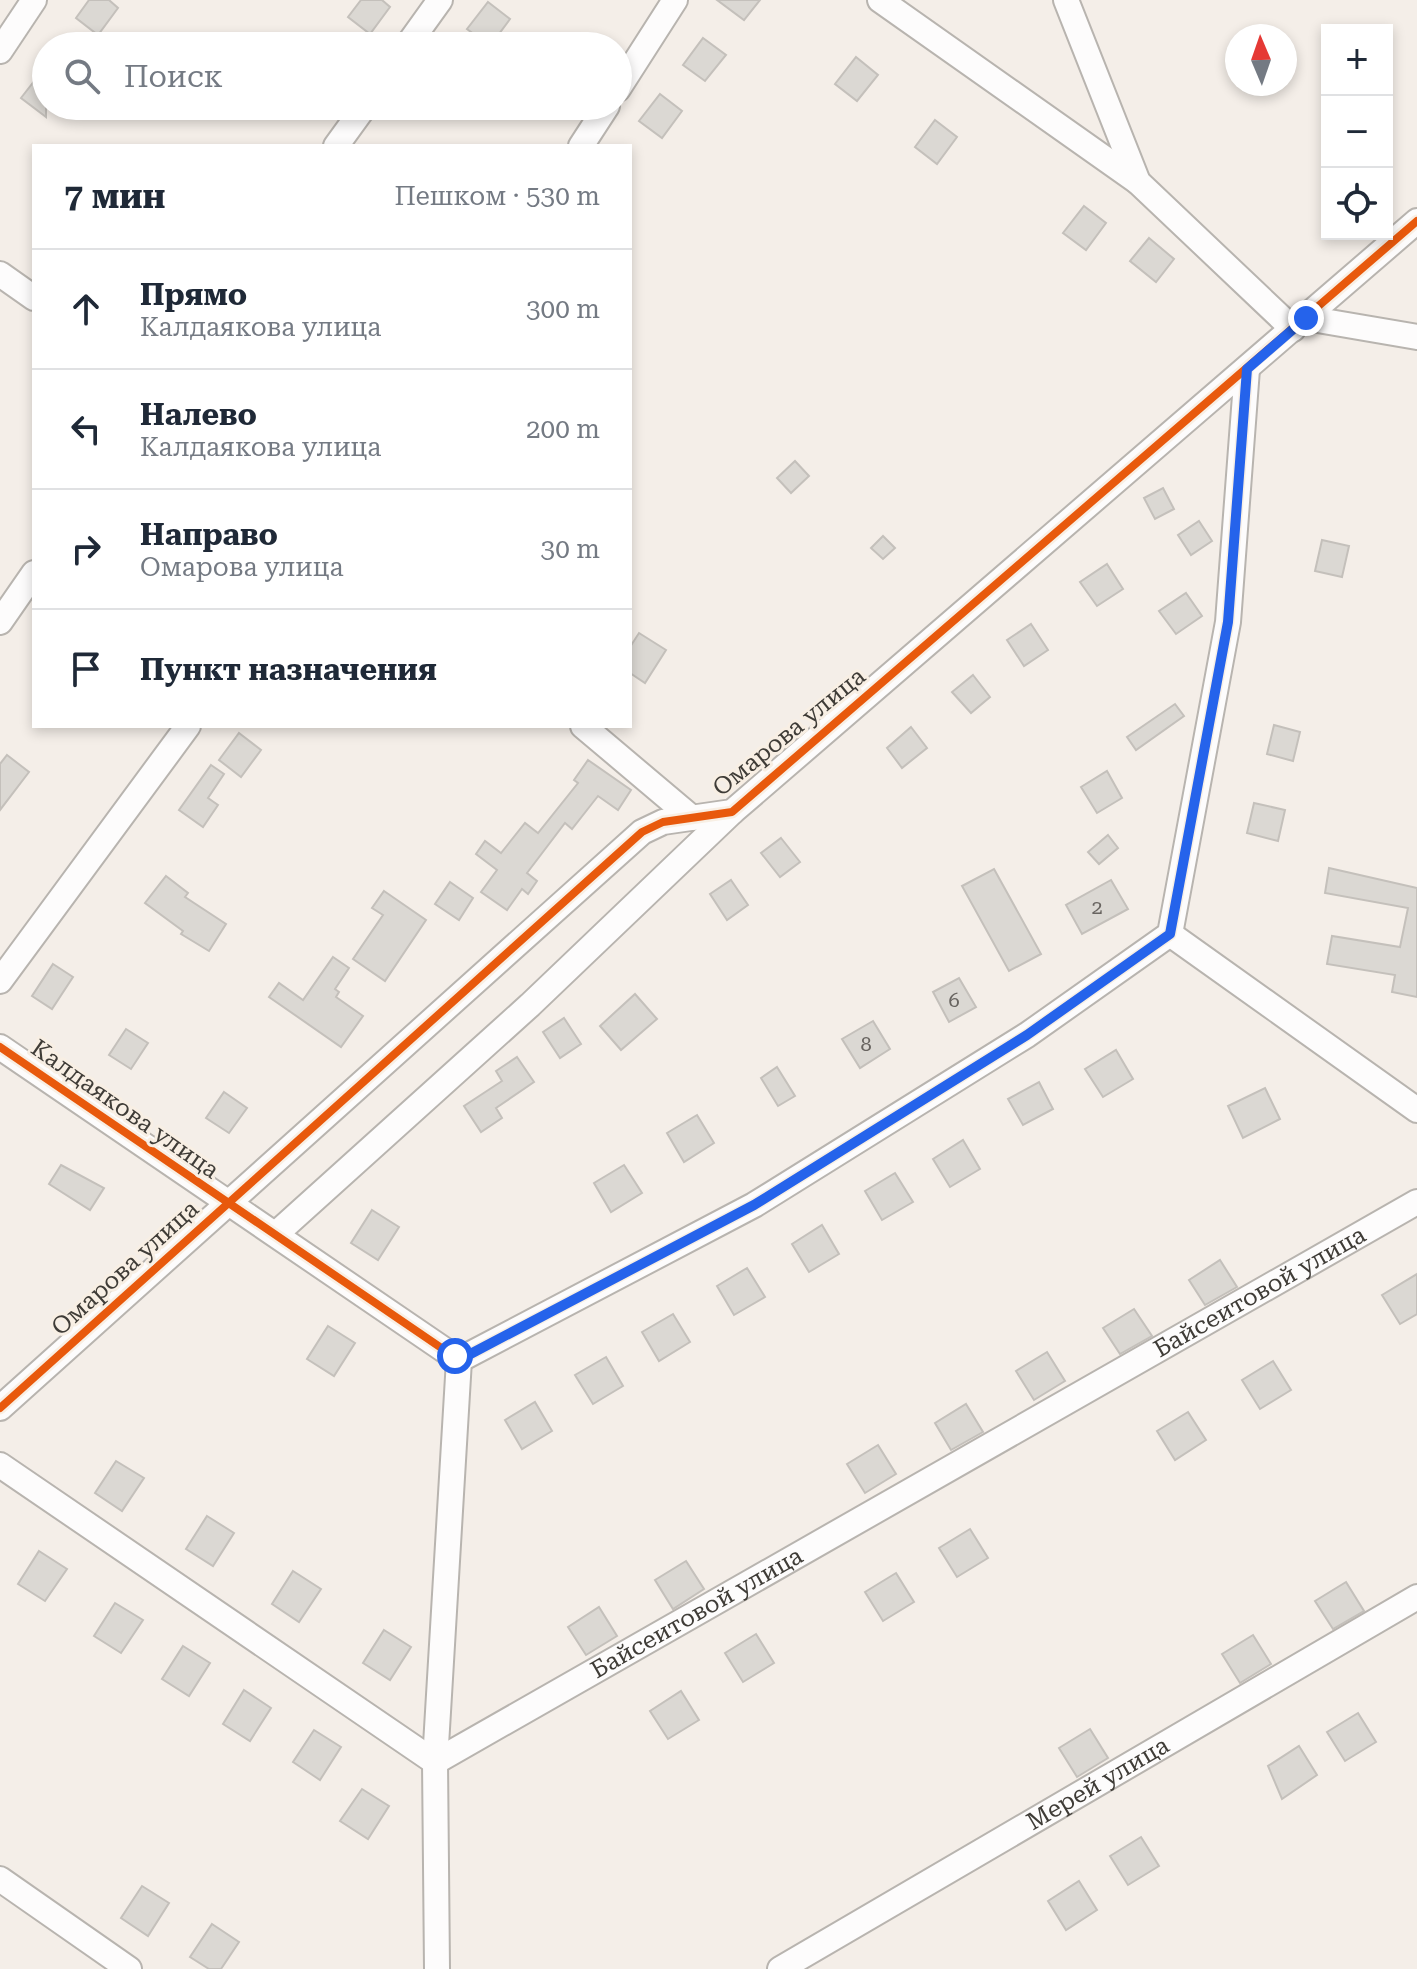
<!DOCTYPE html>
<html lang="ru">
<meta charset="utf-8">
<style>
:root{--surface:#fff;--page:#f2f2f3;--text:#1f2937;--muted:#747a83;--line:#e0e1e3}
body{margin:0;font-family:"Roboto Serif",serif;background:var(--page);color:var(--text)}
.controls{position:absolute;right:24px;top:24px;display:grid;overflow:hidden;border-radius:0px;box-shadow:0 4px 12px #0003}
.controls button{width:72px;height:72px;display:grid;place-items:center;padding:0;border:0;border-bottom:2px solid var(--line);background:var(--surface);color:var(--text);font:40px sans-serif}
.compass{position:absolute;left:1225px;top:24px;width:72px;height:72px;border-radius:50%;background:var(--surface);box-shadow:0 4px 12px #0003;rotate:358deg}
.stop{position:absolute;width:24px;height:24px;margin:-18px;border:6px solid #2563eb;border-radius:50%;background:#fff}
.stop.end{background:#2563eb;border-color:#fff;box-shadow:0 2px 8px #0008}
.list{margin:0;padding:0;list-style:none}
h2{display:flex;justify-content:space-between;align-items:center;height:104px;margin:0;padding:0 32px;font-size:34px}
h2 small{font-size:26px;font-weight:400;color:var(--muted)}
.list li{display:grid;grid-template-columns:52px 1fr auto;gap:24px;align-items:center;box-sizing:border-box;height:120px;padding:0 32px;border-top:2px solid var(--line)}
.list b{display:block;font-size:30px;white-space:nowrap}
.list p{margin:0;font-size:26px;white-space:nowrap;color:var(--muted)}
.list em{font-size:26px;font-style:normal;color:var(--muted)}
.icon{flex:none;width:44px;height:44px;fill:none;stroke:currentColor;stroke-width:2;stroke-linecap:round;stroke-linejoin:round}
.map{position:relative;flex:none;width:1417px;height:1969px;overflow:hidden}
.search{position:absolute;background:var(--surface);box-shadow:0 4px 12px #0003;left:32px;top:32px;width:600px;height:88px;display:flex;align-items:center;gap:20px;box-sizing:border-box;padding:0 28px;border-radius:44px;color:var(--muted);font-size:30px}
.panel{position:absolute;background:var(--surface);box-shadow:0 4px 12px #0003;left:32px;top:144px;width:600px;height:584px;border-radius:0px}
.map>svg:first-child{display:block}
.building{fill:#dbd8d3;stroke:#c4c0bb;stroke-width:2}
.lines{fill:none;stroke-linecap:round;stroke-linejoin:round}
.minor-casing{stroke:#b8b4af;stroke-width:28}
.minor{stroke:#fdfcfc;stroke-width:24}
.cycleway-casing{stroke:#f8efe4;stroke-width:13}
.cycleway{stroke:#e8590c;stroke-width:8}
.route{stroke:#2563eb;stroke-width:10}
.labels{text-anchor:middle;stroke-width:6;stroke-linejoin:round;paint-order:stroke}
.number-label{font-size:20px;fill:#686460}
.street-label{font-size:24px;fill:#3f3c37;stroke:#f8efe4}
</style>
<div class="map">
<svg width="1417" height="1969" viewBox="0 0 1417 1969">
<rect width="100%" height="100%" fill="#f4eee8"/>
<g class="building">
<path d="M89,0H109L118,8L98,35L76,18Z"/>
<path d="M361,0H382L390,7L370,34L348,17Z"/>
<path d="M717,0H760L744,20Z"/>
<path d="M488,2L510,19L490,46L467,29Z"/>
<path d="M703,38L726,55L705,81L683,65Z"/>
<path d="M856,57L878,75L857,101L835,84Z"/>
<path d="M46,66V117L21,98Z"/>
<path d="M660,94L682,111L662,138L639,121Z"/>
<path d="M935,120L957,137L937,164L915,147Z"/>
<path d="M1084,206L1106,223L1086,250L1063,233Z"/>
<path d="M1149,238L1174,259L1156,282L1130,261Z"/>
<path d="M795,461L809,476L791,493L777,478Z"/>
<path d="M1163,488L1174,509L1155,519L1144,498Z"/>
<path d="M1199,521L1212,541L1191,555L1178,535Z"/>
<path d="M883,536L895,548L883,559L871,548Z"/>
<path d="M1322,540L1349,546L1342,577L1315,571Z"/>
<path d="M1107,564L1123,589L1097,606L1080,582Z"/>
<path d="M1186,593L1202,616L1176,634L1159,611Z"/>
<path d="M1031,624L1048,650L1024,666L1007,640Z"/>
<path d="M639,633L666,650L645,683L630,673V647Z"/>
<path d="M973,675L990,697L971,713L952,692Z"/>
<path d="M1175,704L1184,716L1136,750L1127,737Z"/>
<path d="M1274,725L1300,732L1293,761L1267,754Z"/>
<path d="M911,727L927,748L902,768L887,748Z"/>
<path d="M239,733L261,750L241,777L219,760Z"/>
<path d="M7,755L29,772L0,810V764Z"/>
<path d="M588,760L631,790L618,810L598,796L572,829L565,823L527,873L537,881L528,894L522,889L507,910L481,892L497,870L476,854L485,841L501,853L525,823L538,833L578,783L574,780Z"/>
<path d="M211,765L224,774L208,798L218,805L203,827L179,810Z"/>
<path d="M1107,771L1122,798L1097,813L1081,787Z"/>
<path d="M1254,803L1285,810L1278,841L1247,833Z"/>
<path d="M1108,835L1118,848L1099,864L1088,852Z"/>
<path d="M781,838L800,862L780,877L761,853Z"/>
<path d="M1329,868L1417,888V997L1392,992L1395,975L1327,964L1332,936L1400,947L1408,908L1325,893Z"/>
<path d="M994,869L1041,954L1009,971L962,886Z"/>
<path d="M166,876L188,893L185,897L226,924L209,951L181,934L183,931L145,903Z"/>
<path d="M731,880L748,905L727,920L710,894Z"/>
<path d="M1111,880L1128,909L1082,934L1066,905Z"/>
<path d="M450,882L473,898L459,920L435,904Z"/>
<path d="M384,891L426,920L385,981L353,959L383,915L372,908Z"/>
<path d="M333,957L349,968L335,989L339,992L336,997L363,1016L341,1047L269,997L279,983L303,1000Z"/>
<path d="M53,964L73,977L52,1009L32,996Z"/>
<path d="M959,978L976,1007L949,1022L933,992Z"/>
<path d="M635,994L657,1019L621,1050L600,1026Z"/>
<path d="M564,1018L581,1044L560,1058L543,1032Z"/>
<path d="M873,1021L890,1049L860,1068L842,1039Z"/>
<path d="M126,1029L148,1043L131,1069L109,1055Z"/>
<path d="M1116,1050L1133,1079L1103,1097L1085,1069Z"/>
<path d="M517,1057L534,1082L496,1108L502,1118L481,1132L464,1106L502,1081L496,1071Z"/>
<path d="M777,1067L795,1096L778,1106L761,1078Z"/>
<path d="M1039,1082L1053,1109L1023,1125L1008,1099Z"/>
<path d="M1265,1088L1280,1119L1243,1138L1228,1106Z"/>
<path d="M224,1092L247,1108L229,1133L206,1118Z"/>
<path d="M697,1115L714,1143L684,1162L667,1133Z"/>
<path d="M963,1140L980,1169L950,1187L933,1159Z"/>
<path d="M61,1165L104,1188L90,1210L49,1184Z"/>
<path d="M624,1165L642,1193L611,1212L594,1183Z"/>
<path d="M895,1173L913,1202L882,1220L865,1191Z"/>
<path d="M372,1210L399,1227L378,1260L351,1243Z"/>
<path d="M822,1225L839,1254L809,1272L792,1244Z"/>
<path d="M1220,1260L1237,1287L1205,1305L1189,1280Z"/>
<path d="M747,1268L765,1297L734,1315L717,1286Z"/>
<path d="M1417,1274V1314L1400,1324L1382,1295Z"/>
<path d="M1134,1309L1152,1336L1120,1354L1103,1328Z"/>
<path d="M673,1314L690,1342L659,1361L642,1332Z"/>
<path d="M328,1326L355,1343L334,1376L307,1359Z"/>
<path d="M1047,1352L1065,1381L1034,1400L1016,1371Z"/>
<path d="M606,1357L623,1386L593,1404L575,1375Z"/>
<path d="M1273,1361L1291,1390L1260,1409L1242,1380Z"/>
<path d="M535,1402L552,1431L522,1449L505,1420Z"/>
<path d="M966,1404L983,1432L951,1450L935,1423Z"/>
<path d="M1188,1412L1206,1440L1175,1460L1157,1431Z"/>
<path d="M878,1445L896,1474L865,1493L847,1464Z"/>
<path d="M116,1461L144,1478L122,1511L95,1493Z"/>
<path d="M207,1516L234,1533L213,1566L186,1549Z"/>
<path d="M970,1529L988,1558L957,1577L939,1548Z"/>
<path d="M39,1551L67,1569L45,1601L18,1584Z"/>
<path d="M686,1561L704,1589L673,1609L655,1580Z"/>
<path d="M293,1571L321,1589L299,1622L272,1604Z"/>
<path d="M896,1573L914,1602L883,1621L865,1592Z"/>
<path d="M1346,1582L1364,1611L1333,1629L1315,1601Z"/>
<path d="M115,1603L143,1620L121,1653L94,1636Z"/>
<path d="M599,1607L617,1636L586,1655L568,1627Z"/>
<path d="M384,1630L411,1647L390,1680L363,1663Z"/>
<path d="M756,1634L774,1663L743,1682L725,1653Z"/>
<path d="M1253,1635L1271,1664L1240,1683L1222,1654Z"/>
<path d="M183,1646L210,1663L189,1696L162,1679Z"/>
<path d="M244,1690L271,1708L250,1741L223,1724Z"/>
<path d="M681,1691L699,1720L668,1739L650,1711Z"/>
<path d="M1358,1713L1376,1742L1345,1761L1327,1732Z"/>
<path d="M1090,1729L1108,1758L1077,1777L1059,1748Z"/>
<path d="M314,1730L341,1747L320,1780L293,1762Z"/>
<path d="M1299,1746L1317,1775L1282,1799L1268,1766Z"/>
<path d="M362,1789L389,1806L368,1839L340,1821Z"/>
<path d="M1141,1837L1159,1866L1128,1885L1110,1856Z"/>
<path d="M1079,1881L1097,1910L1066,1930L1048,1901Z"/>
<path d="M142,1886L169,1903L148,1936L121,1918Z"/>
<path d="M212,1924L239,1942L221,1969H209L190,1957Z"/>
</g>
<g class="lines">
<g class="minor-casing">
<g id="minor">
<path d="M880,0L1138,182"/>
<path d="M1066,0L1138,182L1293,329"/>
<path d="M407,46L440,0"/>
<path d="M0,51L34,0"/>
<path d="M618,89L675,0"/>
<path d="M336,146L365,106"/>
<path d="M581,146L607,106"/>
<path d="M0,274L34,298"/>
<path d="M1306,318L1417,337"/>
<path d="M0,622L34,573"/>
<path d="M583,726L692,818"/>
<path d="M1170,934L1417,1110"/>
<path d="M0,981L188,726"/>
<path d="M0,1047L459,1360L754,1205L1027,1035L1170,934L1228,622L1247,369"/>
<path d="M277,1233L530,1005L732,812"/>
<path d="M0,1408L642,832L663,822L732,812L1417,221"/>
<path id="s1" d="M0,1465L435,1762L1417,1202"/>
<path d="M0,1879L129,1969"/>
<path d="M437,1969L435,1762L459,1360"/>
<path id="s2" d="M780,1969L1417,1597"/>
</g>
</g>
<use href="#minor" class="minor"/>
<g class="cycleway-casing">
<g id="cycleway">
<path d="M0,1047L459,1360L754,1205L1027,1035L1170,934L1228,622L1247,369"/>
<path d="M0,1408L642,832L663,822L732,812L1417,221"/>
</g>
</g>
<use href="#cycleway" class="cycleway"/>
</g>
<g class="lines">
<path class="route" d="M455,1356L459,1360L754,1205L1027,1035L1170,934L1228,622L1247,369L1306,318"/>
</g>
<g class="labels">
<g class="number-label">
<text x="1097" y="914">2</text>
<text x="954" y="1007">6</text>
<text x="866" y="1051">8</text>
</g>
<g class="street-label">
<text transform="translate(789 732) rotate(-39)" y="8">Омарова улица</text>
<text transform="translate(125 1109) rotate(35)" y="8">Калдаякова улица</text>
<text transform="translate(125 1268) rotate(-42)" y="8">Омарова улица</text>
<text dy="8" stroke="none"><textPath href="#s1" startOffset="1476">Байсеитовой улица</textPath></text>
<text dy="8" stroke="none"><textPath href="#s1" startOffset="828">Байсеитовой улица</textPath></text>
<text dy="8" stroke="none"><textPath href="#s2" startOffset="368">Мерей улица</textPath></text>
</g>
</g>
</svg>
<div class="controls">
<button>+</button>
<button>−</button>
<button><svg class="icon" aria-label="locate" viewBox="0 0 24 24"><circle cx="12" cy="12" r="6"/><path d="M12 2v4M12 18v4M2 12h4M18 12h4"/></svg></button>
</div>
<svg class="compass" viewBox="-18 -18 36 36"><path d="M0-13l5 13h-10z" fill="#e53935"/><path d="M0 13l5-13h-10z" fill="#747a83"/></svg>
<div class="stop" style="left:455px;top:1356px"></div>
<div class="stop end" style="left:1306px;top:318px"></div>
<div class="search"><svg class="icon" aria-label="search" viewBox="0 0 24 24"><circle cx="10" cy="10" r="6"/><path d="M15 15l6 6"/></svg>Поиск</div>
<section class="panel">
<h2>7 мин<small>Пешком · 530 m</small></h2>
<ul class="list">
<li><svg class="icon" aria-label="ahead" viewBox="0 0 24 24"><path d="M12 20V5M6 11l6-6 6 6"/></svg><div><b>Прямо</b><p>Калдаякова улица</p></div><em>300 m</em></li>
<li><svg class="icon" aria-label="left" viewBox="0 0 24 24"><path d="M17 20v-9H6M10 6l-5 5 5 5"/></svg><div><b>Налево</b><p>Калдаякова улица</p></div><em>200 m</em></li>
<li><svg class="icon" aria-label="right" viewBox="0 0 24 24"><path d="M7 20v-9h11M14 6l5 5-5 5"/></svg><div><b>Направо</b><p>Омарова улица</p></div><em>30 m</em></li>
<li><svg class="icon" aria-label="arrive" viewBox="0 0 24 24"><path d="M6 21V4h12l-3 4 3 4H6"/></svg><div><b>Пункт назначения</b></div></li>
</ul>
</section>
</div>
